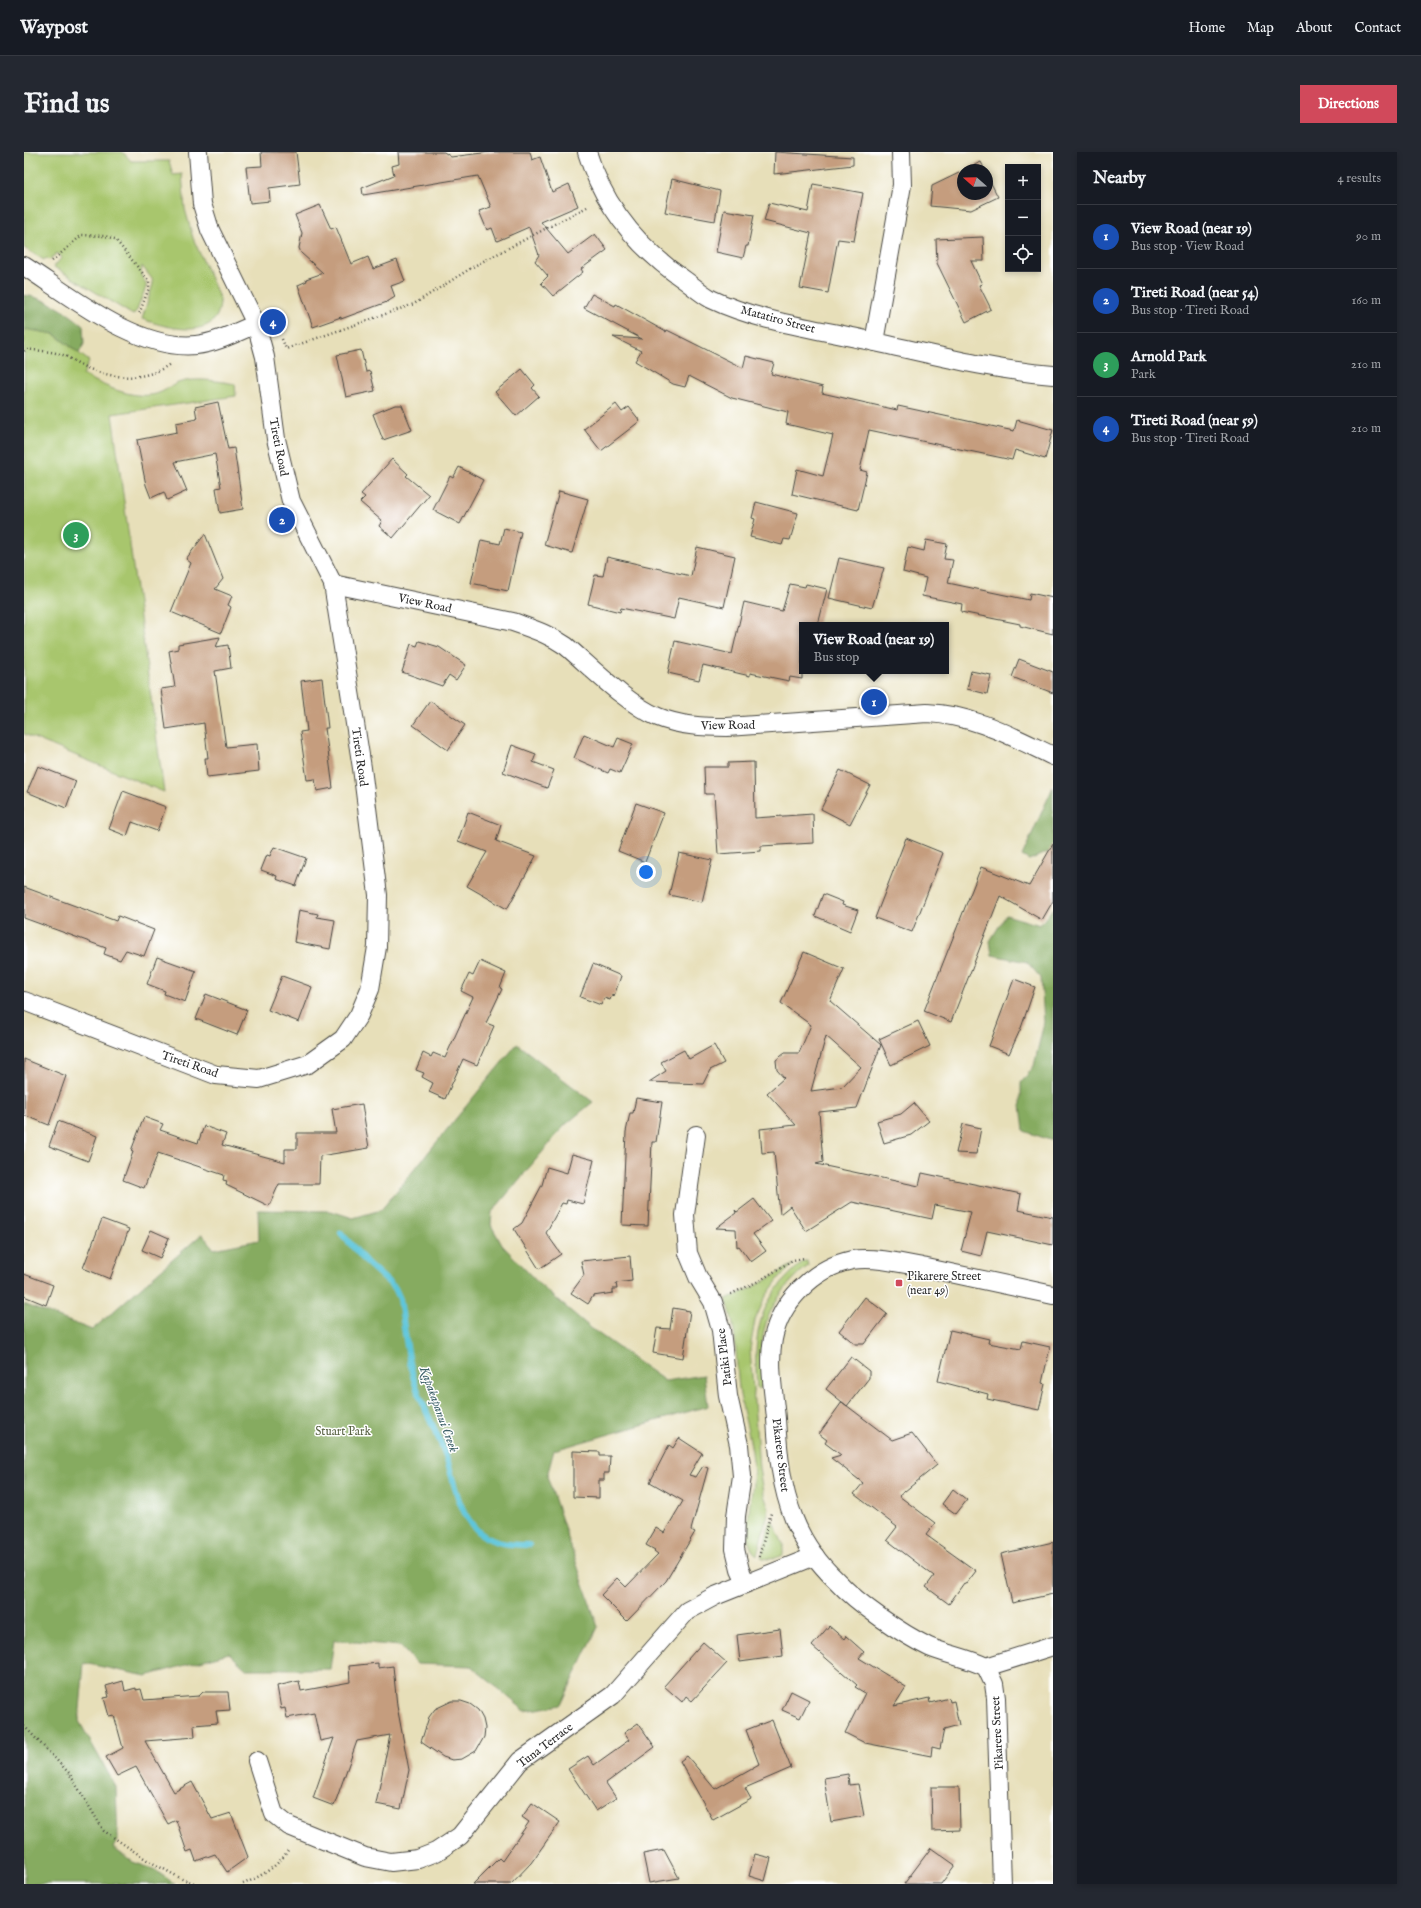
<!DOCTYPE html>
<meta charset="utf-8">
<style>
:root{--surface:#171b24;--page:#242831;--text:#f1f3f6;--muted:#9ea1a6;--line:#363941;--accent:#d1495b}
body{margin:0;font-family:"IM FELL English",serif;background:var(--page);color:var(--text)}
.controls{position:absolute;right:12px;top:12px;display:grid;overflow:hidden;border-radius:0px;box-shadow:0 2px 6px #0003}
.controls button{width:36px;height:36px;display:grid;place-items:center;padding:0;border:0;border-bottom:1px solid var(--line);background:var(--surface);color:var(--text);font:20px sans-serif}
.compass{position:absolute;left:933px;top:12px;width:36px;height:36px;border-radius:50%;background:var(--surface);box-shadow:0 2px 6px #0003;rotate:290deg}
.you{position:absolute;left:622px;top:720px;width:14px;height:14px;margin:-10px;border:3px solid #fff;border-radius:50%;background:#1a73e8;box-shadow:0 0 0 6px #1a73e833}
.badge{display:grid;place-items:center;width:26px;height:26px;border-radius:50%;background:var(--accent);color:#fff;font-size:13px;font-weight:700}
.pin{position:absolute;translate:-50% -50%;border:2px solid #fff;box-shadow:0 1px 4px #0006}
.popup{position:absolute;left:775px;top:470px;width:150px;height:52px;box-sizing:border-box;display:grid;place-content:center;border-radius:0px;background:var(--surface);filter:drop-shadow(0 1px 3px #0005);font-size:13px;white-space:nowrap;color:var(--muted)}
.popup b{font-size:15px;color:var(--text)}
.popup::after{content:'';position:absolute;left:50%;top:100%;margin-left:-8px;border:8px solid transparent;border-top-color:var(--surface)}
.list{margin:0;padding:0;list-style:none}
h2{display:flex;justify-content:space-between;align-items:center;height:52px;margin:0;padding:0 16px;font-size:17px}
h2 small{font-size:13px;font-weight:400;color:var(--muted)}
.list li{display:grid;grid-template-columns:26px 1fr auto;gap:12px;align-items:center;box-sizing:border-box;height:64px;padding:0 16px;border-top:1px solid var(--line)}
.list b{display:block;font-size:15px;white-space:nowrap}
.list p{margin:0;font-size:13px;white-space:nowrap;color:var(--muted)}
.list em{font-size:13px;font-style:normal;color:var(--muted)}
.icon{flex:none;width:22px;height:22px;fill:none;stroke:currentColor;stroke-width:2;stroke-linecap:round;stroke-linejoin:round}
.map{position:relative;flex:none;width:1029px;height:1732px;overflow:hidden;border-radius:0px}
header{display:flex;align-items:center;gap:24px;box-sizing:border-box;height:56px;padding:0 20px;background:var(--surface);border-bottom:1px solid var(--line)}
header strong{font-size:19px}
nav{display:flex;gap:22px;margin-inline-start:auto;font-size:14px}
.intro{display:flex;align-items:center;justify-content:space-between;box-sizing:border-box;height:96px;padding:0 24px}
h1{margin:0;font-size:28px}
.button{padding:10px 18px;border-radius:0px;background:var(--accent);color:#fff;font-size:14px;font-weight:700}
main{display:flex;gap:24px;padding:0 24px}
aside{flex:1;background:var(--surface);border-radius:0px;box-shadow:0 2px 6px #0003}
.map>svg:first-child{display:block}
.green{fill:#a8c66d;stroke:#6a784c}
.forest{fill:#86ab60;stroke:#586b46}
.lines{fill:none;stroke-linecap:round;stroke-linejoin:round}
.stream{stroke:#5ec6db;stroke-width:6}
.building{fill:#c59d7e;fill-rule:evenodd}
.minor-casing{stroke:#474640;stroke-width:20}
.path{stroke:#474640;stroke-width:2.5;stroke-dasharray:1 3;stroke-linecap:butt}
.minor{stroke:#fff;stroke-width:18}
.poi-dot{fill:#d1495b;stroke:#fff;stroke-width:1.5}
.labels{text-anchor:middle;stroke-width:3;stroke-linejoin:round;paint-order:stroke}
.street-label{font-size:12px;fill:#2b2b2b;stroke:#fff}
.poi-label{font-size:12px;fill:#2b2b2b;stroke:#fff;text-anchor:start}
.park-label{font-size:12px;fill:#576142;stroke:#fff}
.water-label{font-size:13px;font-style:italic;fill:#3d6169;stroke:#fff}
</style>
<header>
<strong>Waypost</strong>
<nav><a>Home</a><a>Map</a><a>About</a><a>Contact</a></nav>
</header>
<div class="intro"><h1>Find us</h1><a class="button">Directions</a></div>
<main>
<div class="map">
<svg width="1029" height="1732" viewBox="0 0 1029 1732">
<rect width="100%" height="100%" fill="#fff"/>
<filter id="ink" filterUnits="userSpaceOnUse"><feTurbulence type="fractalNoise" baseFrequency=".025" numOctaves="2"/><feDisplacementMap in="SourceGraphic" scale="8" xChannelSelector="R" yChannelSelector="G"/><feConvolveMatrix kernelMatrix="1 2 1 2 8 2 1 2 1" color-interpolation-filters="sRGB"/></filter>
<filter id="wash" filterUnits="userSpaceOnUse"><feTurbulence type="fractalNoise" baseFrequency=".012" numOctaves="4" result="noise"/><feDisplacementMap in="SourceGraphic" scale="16" xChannelSelector="R" yChannelSelector="G"/><feGaussianBlur stdDeviation="0.9" result="paint"/><feColorMatrix in="noise" values="0 0 0 0 0 0 0 0 0 0 0 0 0 0 0 0 0 1.4 0 .05"/><feComposite in="paint" operator="in"/></filter>
<g filter="url(#wash)">
<rect width="100%" height="100%" fill="#e7dfb9"/>
<g class="green">
<path d="M0,0H99L107,9H145L149,23L158,22L161,57L169,86L196,147C197,191 143,176 118,167L129,132L128,127L118,114L117,124L122,131V135L113,158L109,163L30,115L38,105L33,101L25,108L22,106L20,108L0,96Z"/>
<path d="M3,176L30,182L65,209L59,223C79,233 107,248 132,242C140,240 146,234 154,231C169,225 195,229 211,232L212,244L88,262L140,640L0,582V177Z"/>
<path d="M780,1109H783L784,1114C762,1131 743,1157 739,1184C737,1200 739,1216 740,1231L735,1237L733,1236C729,1178 734,1148 780,1109Z"/>
<path d="M770,1112L756,1125L742,1144L731,1168L726,1197L735,1316L739,1340L745,1357L733,1403C715,1390 728,1350 729,1330C732,1300 721,1272 716,1243C711,1211 714,1178 702,1147L728,1136Z"/>
<path d="M748,1368L759,1392V1403C752,1406 745,1409 737,1405L746,1369Z"/>
</g>
<g class="forest">
<path d="M0,143C22,146 42,159 59,173L60,192L55,201L30,182L0,177Z"/>
<path d="M1029,635V701L1024,700L1005,708L998,704Z"/>
<path d="M1029,756V989L1000,979L997,953V931L1010,914L1020,870L1017,826L1003,810L968,803L966,789L982,763L1016,773Z"/>
<path d="M493,892L569,950L541,973L468,1060L467,1073L478,1093L516,1133L568,1177L641,1229L680,1223L684,1254L530,1298L523,1324L574,1475L537,1553L501,1559L447,1514L393,1512L376,1494L310,1488L306,1517H222L205,1501L122,1524L60,1511L55,1569L92,1635L94,1687L89,1696L109,1710L129,1717L151,1732H0V1152L68,1178L178,1082L190,1097L235,1088L234,1058L307,1059L329,1066L357,1058Z"/>
</g>
<g class="lines">
<path class="stream" d="M317,1081L343,1111L371,1136L376,1147C380,1173 383,1203 390,1228C398,1254 412,1278 422,1304C430,1328 433,1357 452,1377C465,1392 486,1393 505,1393"/>
</g>
<g id="blocks">
<g class="building">
<path d="M237,0H272L276,32L245,36L246,49L226,51L222,15L238,14Z"/>
<path d="M374,0H420L427,5L466,0H506L508,8L516,5L528,40L545,32L554,54L517,70L544,102L571,82L583,98L557,117L559,120L529,144L517,131L524,124L511,109L515,103L505,75L473,89L468,76L463,78L455,59L467,55L454,24L339,43L338,36L370,23L368,14L375,12Z"/>
<path d="M751,0L829,5V13L750,22Z"/>
<path d="M957,10L961,18H940Z"/>
<path d="M939,19V42H963V23L974,45L947,58L906,54L908,34Z"/>
<path d="M648,27L696,39L691,69L641,60Z"/>
<path d="M789,32L839,41L830,89L814,87L804,141L776,136L787,81L740,69L745,51L784,60Z"/>
<path d="M296,53L307,77L312,75L327,112L344,105L349,117L373,108L381,129L367,134L371,145L363,150L317,167V165L289,175L274,133L283,129L282,127L299,121L277,101L275,96L278,81L271,63Z"/>
<path d="M700,58L730,63L724,94H722L719,106L692,100Z"/>
<path d="M959,85L960,109H947L958,132L955,133L967,157L942,170L913,111L912,87Z"/>
<path d="M568,142L591,154L592,152L642,180L643,178L719,216L722,204L750,211L747,222L799,235L798,241L873,258L874,254L990,279L993,268L1029,278L1021,307L991,298L988,308L845,278L836,318L843,320L834,358L768,342L773,317L799,324L809,283L762,272L764,260L708,246L665,224L661,235L649,232L611,209L617,199L589,185L618,187L560,156Z"/>
<path d="M337,198L342,220L346,219L351,239L322,245L313,203Z"/>
<path d="M498,217L511,233L508,236L515,244L492,264L471,240Z"/>
<path d="M194,250L204,297L210,296L219,357L196,361L192,336L197,335L191,302L151,310L163,339L143,348L140,340L127,346L122,333L113,288L153,280L152,271L173,267L171,255Z"/>
<path d="M592,252L598,260L605,255L616,269L577,299L560,277Z"/>
<path d="M371,253H378L388,278L359,288L349,262Z"/>
<path d="M368,307L384,322L382,324L405,343L369,386L355,374L358,369L336,350L341,345L337,342Z"/>
<path d="M435,315L459,328L436,372L409,358L426,324L429,326Z"/>
<path d="M535,339L564,347L548,401L520,393Z"/>
<path d="M732,350L774,361L766,388L760,387L758,393L726,385L731,367L728,366Z"/>
<path d="M480,376L497,380L484,439L447,431L457,388L476,392Z"/>
<path d="M181,382L199,427L191,437L208,444L204,453L207,455L197,481L147,460L167,411L162,407Z"/>
<path d="M902,388L923,392L920,407L929,408L924,431L1005,448L1006,441L1029,446V482L996,474V472L937,460L938,452L898,444L902,426L879,420L884,395L900,399Z"/>
<path d="M673,395L711,404L700,455L655,445L650,467L597,456L596,460L564,452L571,423L579,424L583,405L667,424Z"/>
<path d="M815,406L860,416L848,456L805,446Z"/>
<path d="M766,432L781,435L782,432L803,437L794,473H778V527L766,525L765,529L726,521V524L679,513L675,528L644,521L651,489L708,502L720,450L758,459Z"/>
<path d="M196,485L192,495L204,493L207,516L191,519L202,595L233,592L235,619L183,625L181,606H184L180,571L142,577L137,537L151,535L145,499L154,497V492Z"/>
<path d="M395,489L415,495L442,513L432,528L425,523L418,534L378,520L387,492L393,494Z"/>
<path d="M995,507L1029,520V541L988,525Z"/>
<path d="M947,519L967,523L963,542L943,537Z"/>
<path d="M298,526L304,576H301L309,636L293,639L291,627L283,628L276,580L283,579L277,529Z"/>
<path d="M406,549L441,573L424,598L389,573Z"/>
<path d="M560,582L590,595L594,586L609,592L596,621L586,617L584,621L550,606Z"/>
<path d="M488,593L512,602L509,610L530,618L523,636L479,620Z"/>
<path d="M730,610L731,666L789,662L790,691L737,694V699L694,702L690,642H681L680,615H704V611Z"/>
<path d="M14,614L52,629L42,656L3,640Z"/>
<path d="M816,618L846,633L826,672L797,657Z"/>
<path d="M99,639L142,655L133,679L108,670L103,684L85,677Z"/>
<path d="M612,651L640,661L621,710L594,699Z"/>
<path d="M444,660L477,673L472,689L512,704L483,757L443,734L463,700L434,689Z"/>
<path d="M882,686L919,701L888,780L851,766Z"/>
<path d="M1029,692V749L1018,768L976,744L927,870L900,859L957,715L1005,734Z"/>
<path d="M250,695L282,706L272,734L252,727L253,724L237,718L243,703L246,704Z"/>
<path d="M655,701L688,708L678,750L645,743Z"/>
<path d="M0,735L92,769L94,764L130,778L120,804L102,798L96,808L80,802L82,796L0,766Z"/>
<path d="M799,742L819,750L818,753L834,758L826,779L791,764Z"/>
<path d="M275,758L294,762L293,765L311,768L306,797L270,790Z"/>
<path d="M780,800L820,817L806,849L857,893L833,956L795,960L799,1010L792,1012L895,1034L898,1021L997,1042L994,1058L1029,1065V1093L963,1079L957,1104L937,1099L947,1060L911,1053L908,1067L828,1050L782,1079L766,1054L756,1062L750,1000L738,1001L736,977L772,973L743,941L760,926L753,918L752,908L761,901H775L787,873L757,851ZM802,884L837,915L818,935L787,939Z"/>
<path d="M133,805L172,819L161,850L140,842L141,839L123,832Z"/>
<path d="M456,809L482,821L476,836L478,837L462,871L470,874L453,913L439,907L421,947L405,940L409,931L398,925L400,921L392,918L399,901L407,905L409,901L421,906L449,845L437,839L445,822L449,824Z"/>
<path d="M569,812L597,824L590,844L588,842L586,848L580,846L577,853L556,845Z"/>
<path d="M258,824L288,835L275,870L244,858Z"/>
<path d="M990,827L1011,835L997,876L985,902L965,894Z"/>
<path d="M182,842L223,858L213,883L172,867Z"/>
<path d="M894,869L906,894L867,913L855,887Z"/>
<path d="M690,893L700,911L686,918L679,932L625,930L642,919L637,910L660,898L665,907Z"/>
<path d="M0,907L42,924L25,973L0,963Z"/>
<path d="M612,946L638,950L632,990H628L624,1074L598,1073L602,980L606,961H609Z"/>
<path d="M890,951L905,969L887,983L860,991L853,969L877,962Z"/>
<path d="M338,952L345,996L296,1004L295,1032H255L245,1054L202,1033L203,1029L199,1028L200,1023L134,1001L120,1036L99,1028L109,1000L107,999L120,965L139,972L136,978L174,991L180,974L202,982L198,993L261,1010V997H273V981H312L308,957Z"/>
<path d="M34,969L73,984L64,1009L25,994Z"/>
<path d="M939,972L957,976L952,1002L932,1001Z"/>
<path d="M548,1002L570,1008L559,1052L543,1048L542,1052L538,1051L522,1081L537,1102L515,1117L490,1077L498,1071L518,1033L523,1015L543,1021Z"/>
<path d="M730,1047L747,1069L729,1082L742,1099L727,1110L715,1094L713,1095L712,1077L692,1076L712,1061L711,1058L713,1060Z"/>
<path d="M78,1067L105,1077L86,1127L59,1116Z"/>
<path d="M127,1078L145,1086L136,1106L118,1098Z"/>
<path d="M606,1104L608,1129L592,1131L593,1137H589V1141L569,1144L564,1152L547,1141L560,1123L557,1109Z"/>
<path d="M0,1122L29,1133L22,1153L0,1144Z"/>
<path d="M841,1145L863,1162L840,1192H831L815,1179Z"/>
<path d="M649,1156L666,1159L659,1206L629,1201L633,1176L646,1177Z"/>
<path d="M926,1178L965,1187L964,1191L997,1197L999,1189L1026,1195L1018,1231L1021,1232L1015,1258L963,1247L964,1242L914,1229Z"/>
<path d="M827,1205L845,1219V1226L823,1254L802,1237Z"/>
<path d="M818,1250L868,1288L888,1281L913,1313L875,1344L911,1371L902,1383L952,1419L942,1432L940,1431L925,1452L902,1435L910,1424L863,1388L873,1375L830,1342L839,1331L807,1306L817,1303L801,1291L803,1288L795,1282Z"/>
<path d="M655,1286L678,1301L665,1323L672,1325L679,1314L684,1316L667,1378L671,1380L642,1429L603,1469L577,1443L593,1426L602,1435L634,1402L630,1399L631,1398L622,1393L632,1376L640,1381L659,1349L626,1330L645,1293L649,1296Z"/>
<path d="M549,1299L576,1300V1304H586L585,1321H580V1328H575V1346L549,1345Z"/>
<path d="M929,1337L943,1348L932,1362L918,1352Z"/>
<path d="M1029,1390V1442L988,1451L977,1402Z"/>
<path d="M805,1474L820,1487L822,1484L840,1500L835,1506L882,1535L870,1554L905,1546L906,1551L925,1546L926,1550L930,1549L935,1573L920,1577L916,1597L908,1595L907,1604L841,1591L821,1581L841,1541L831,1535L833,1533L788,1494Z"/>
<path d="M756,1477L759,1504L716,1510L713,1483Z"/>
<path d="M679,1490L703,1511L668,1549L662,1544L658,1550L640,1534Z"/>
<path d="M354,1511V1516L369,1514L373,1554L385,1618L377,1657L352,1652L366,1583L333,1589L310,1654L289,1646L310,1586L296,1589L290,1561L263,1566L261,1556L257,1557L253,1534L275,1529L277,1539L326,1530L325,1514Z"/>
<path d="M99,1529L101,1539L112,1536V1538L117,1537L120,1548L175,1544L179,1540H204L206,1558L192,1559L194,1571L170,1573L171,1585L121,1589L150,1640L168,1630L188,1667L207,1661L224,1705L203,1720L191,1702L172,1709L168,1698L163,1700L152,1668L144,1672L112,1615L93,1624L82,1605L99,1596L90,1563L85,1564L80,1546L85,1545L82,1534Z"/>
<path d="M767,1539L785,1548L776,1566L758,1558Z"/>
<path d="M428,1549H437L446,1552L454,1558L459,1567L461,1576L460,1585L452,1599L438,1607L428,1608L419,1605L397,1590L405,1565L411,1557Z"/>
<path d="M748,1568L767,1616L721,1636L727,1647L689,1668L656,1609L663,1604L691,1637L735,1612L722,1578Z"/>
<path d="M614,1571L631,1595L582,1631L592,1646L572,1659L544,1617L564,1604L570,1613L605,1588L600,1581Z"/>
<path d="M824,1622L825,1633L834,1632L840,1664L807,1670L800,1626Z"/>
<path d="M907,1635H935L936,1678L908,1679Z"/>
<path d="M508,1651L536,1670L507,1711L487,1732H449L475,1706L478,1709L505,1670L498,1665Z"/>
<path d="M907,1696L931,1713L917,1732H880Z"/>
<path d="M640,1698L655,1726L625,1731L619,1702Z"/>
<path d="M731,1702L747,1706L741,1729L725,1724Z"/>
</g>
</g>
</g>
<g filter="url(#ink)">
<use href="#blocks" fill-opacity="0" stroke="#474640" stroke-width="1"/>
<g class="lines">
<g class="minor-casing">
<g id="minor">
<path d="M563,0C580,55 615,97 662,129C670,135 678,142 687,147C737,171 797,177 851,190C910,203 968,218 1029,223"/>
<path d="M0,114C47,144 113,199 172,193C192,191 213,180 232,172"/>
<path d="M850,190L878,33L877,0"/>
<path d="M309,432L489,470C508,477 525,482 542,494C568,516 603,552 634,565C656,574 680,575 703,575L903,561C950,563 987,584 1029,604"/>
<path d="M0,849L192,923L235,927L284,912L319,887L335,863L346,837L353,795L354,743L338,616L309,432L267,349L252,287L241,205L232,172L186,78L178,52L174,0"/>
<path d="M672,983L661,1063L664,1101L674,1125L689,1150L697,1178L704,1244L715,1293L718,1324L712,1364L711,1397L716,1418L722,1431"/>
<path d="M962,1515L1029,1494"/>
<path d="M233,1609L250,1662L265,1674L341,1705L367,1710L394,1707L412,1700L436,1684L496,1609L589,1543L663,1459L691,1444L791,1404"/>
<path d="M978,1732L972,1546L970,1532L962,1515C944,1506 924,1503 905,1495C878,1482 834,1452 813,1429C795,1412 779,1390 770,1367C757,1335 754,1301 752,1267C750,1242 744,1212 749,1187C756,1150 790,1116 828,1108C849,1104 882,1112 903,1116C945,1125 987,1134 1029,1143"/>
</g>
</g>
<g class="path">
<path d="M28,109L58,83L81,84L91,87L125,129V136L115,162"/>
<path d="M258,187L262,197L390,152L452,113L565,54"/>
<path d="M0,199L2,197C14,199 28,199 39,203C46,206 53,211 61,215C88,227 121,230 146,212"/>
<path d="M707,1142L735,1129L769,1108L781,1106"/>
<path d="M735,1405L747,1361"/>
<path d="M0,1574L45,1621L80,1679L123,1708L158,1727L173,1732"/>
<path d="M219,1732C236,1725 257,1713 265,1696"/>
</g>
<use href="#minor" class="minor"/>
</g>
</g>
<rect class="poi-dot" x="871" y="1127" width="8" height="8" rx="2"/>
<g class="labels">
<g class="street-label">
<text transform="translate(754 167) rotate(15)" y="4">Matatiro Street</text>
<text transform="translate(255 295) rotate(79)" y="4">Tireti Road</text>
<text transform="translate(401 451) rotate(12)" y="4">View Road</text>
<text transform="translate(704 573) rotate(-1)" y="4">View Road</text>
<text transform="translate(336 605) rotate(82)" y="4">Tireti Road</text>
<text transform="translate(166 912) rotate(19)" y="4">Tireti Road</text>
<text transform="translate(700 1205) rotate(-97)" y="4">Patiki Place</text>
<text transform="translate(757 1303) rotate(83)" y="4">Pikarere Street</text>
<text transform="translate(973 1581) rotate(-93)" y="4">Pikarere Street</text>
<text transform="translate(521 1593) rotate(-37)" y="4">Tuna Terrace</text>
</g>
<g class="poi-label">
<text x="883" y="1128">Pikarere Street<tspan x="883" dy="14">(near 49)</tspan></text>
</g>
<g class="park-label">
<text x="319" y="1283">Stuart Park</text>
</g>
<g class="water-label">
<text transform="translate(416 1257) rotate(70)" y="5">Kapakapanui Creek</text>
</g>
</g>
</svg>
<div class="controls">
<button>+</button>
<button>−</button>
<button><svg class="icon" aria-label="locate" viewBox="0 0 24 24"><circle cx="12" cy="12" r="6"/><path d="M12 2v4M12 18v4M2 12h4M18 12h4"/></svg></button>
</div>
<svg class="compass" viewBox="-18 -18 36 36"><path d="M0-13l5 13h-10z" fill="#e53935"/><path d="M0 13l5-13h-10z" fill="#9ea1a6"/></svg>
<div class="you"></div>
<div class="pin badge" style="left:850px;top:550px;background:#1a4fb4">1</div>
<div class="popup"><b>View Road (near 19)</b>Bus stop</div>
<div class="pin badge" style="left:258px;top:368px;background:#1a4fb4">2</div>
<div class="pin badge" style="left:52px;top:383px;background:#2e9e5b">3</div>
<div class="pin badge" style="left:249px;top:170px;background:#1a4fb4">4</div>
</div>
<aside>
<h2>Nearby<small>4 results</small></h2>
<ul class="list">
<li><span class="badge" style="background:#1a4fb4">1</span><div><b>View Road (near 19)</b><p>Bus stop · View Road</p></div><em>90 m</em></li>
<li><span class="badge" style="background:#1a4fb4">2</span><div><b>Tireti Road (near 54)</b><p>Bus stop · Tireti Road</p></div><em>160 m</em></li>
<li><span class="badge" style="background:#2e9e5b">3</span><div><b>Arnold Park</b><p>Park</p></div><em>210 m</em></li>
<li><span class="badge" style="background:#1a4fb4">4</span><div><b>Tireti Road (near 59)</b><p>Bus stop · Tireti Road</p></div><em>210 m</em></li>
</ul>
</aside>
</main>
